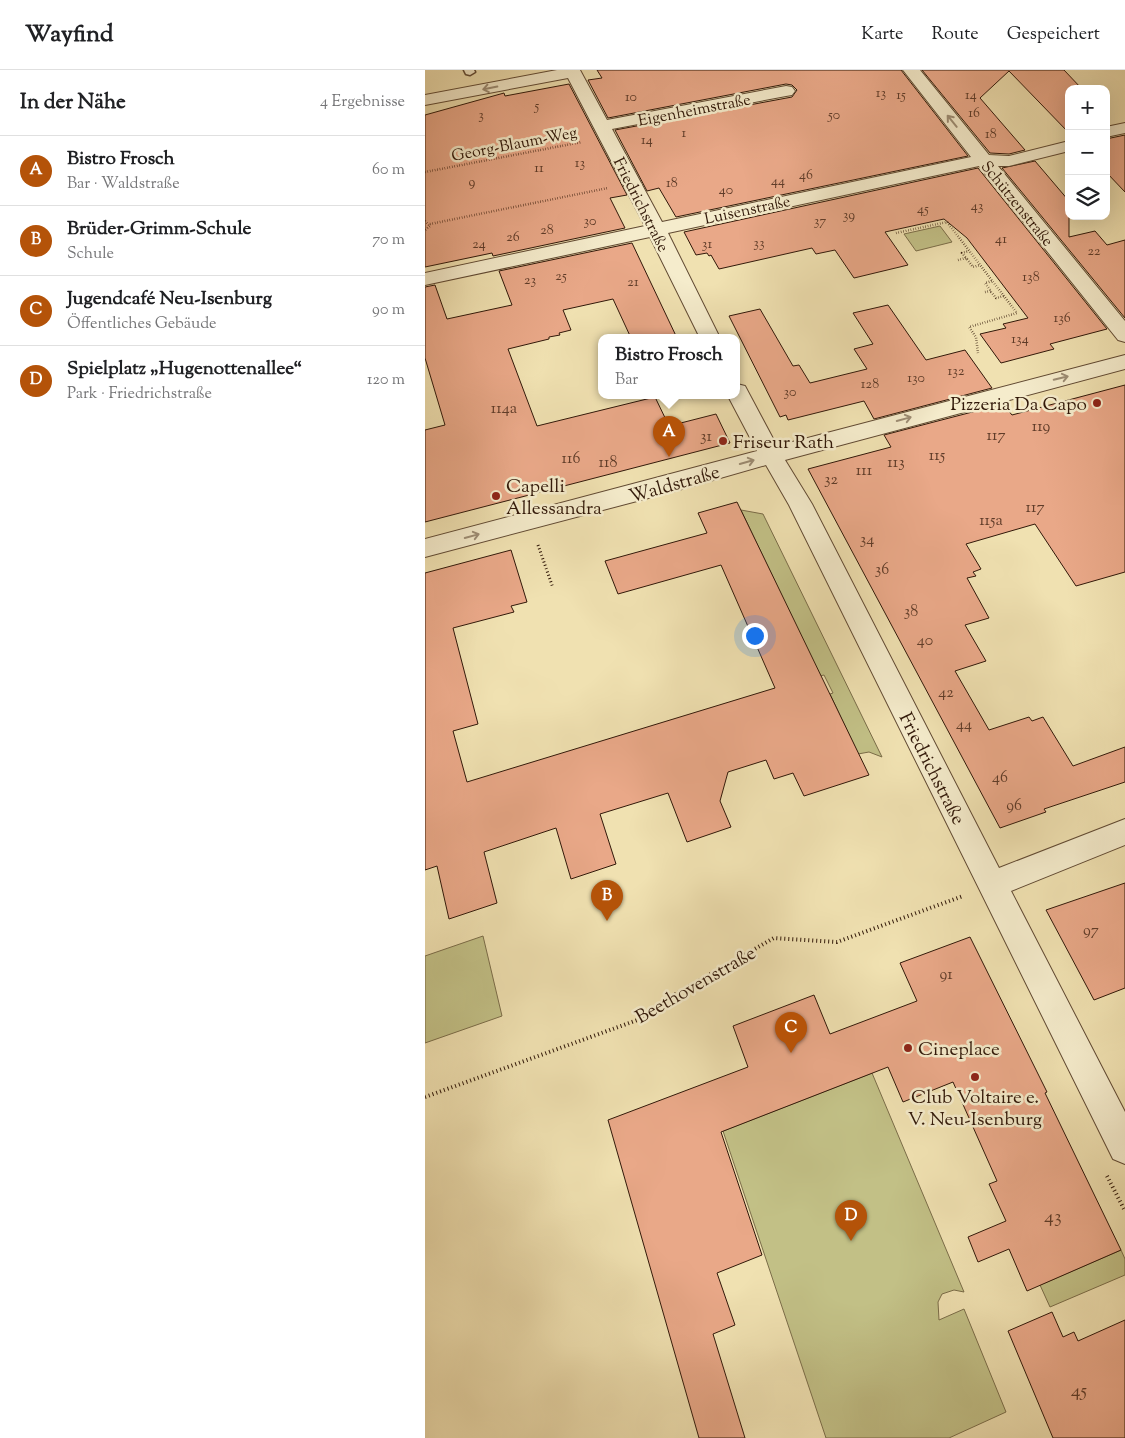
<!DOCTYPE html>
<html lang="de">
<meta charset="utf-8">
<style>
:root{--surface:#fff;--page:#f6f6f6;--text:#202124;--muted:#757577;--line:#e0e0e0;--accent:#b45309}
body{margin:0;font-family:"Sorts Mill Goudy",serif;background:var(--page);color:var(--text)}
.controls{position:absolute;right:15px;top:15px;display:grid;overflow:hidden;border-radius:10px;box-shadow:0 5px 20px #0002}
.controls button{width:45px;height:45px;display:grid;place-items:center;padding:0;border:0;border-bottom:1px solid var(--line);background:var(--surface);color:var(--text);font:25px sans-serif}
.you{position:absolute;left:329px;top:565px;width:18px;height:18px;margin:-12px;border:4px solid #fff;border-radius:50%;background:#1a73e8;box-shadow:0 0 0 8px #1a73e833}
.badge{display:grid;place-items:center;width:32px;height:32px;border-radius:50%;background:var(--accent);color:#fff;font-size:16px;font-weight:700}
.pin{position:absolute;translate:-50% -41px;filter:drop-shadow(0 1px 2px #0008)}
.pin::after{content:'';position:absolute;top:26px;width:18px;height:15px;background:inherit;clip-path:polygon(0 0,100% 0,50% 100%)}
.popup{position:absolute;left:173px;top:264px;width:142px;height:65px;box-sizing:border-box;display:grid;place-content:center;border-radius:10px;background:var(--surface);filter:drop-shadow(0 1px 4px #0005);font-size:16px;white-space:nowrap;color:var(--muted)}
.popup b{font-size:19px;color:var(--text)}
.popup::after{content:'';position:absolute;left:50%;top:100%;margin-left:-10px;border:10px solid transparent;border-top-color:var(--surface)}
.list{margin:0;padding:0;list-style:none}
h2{display:flex;justify-content:space-between;align-items:center;height:65px;margin:0;padding:0 20px;font-size:21px}
h2 small{font-size:16px;font-weight:400;color:var(--muted)}
.list li{display:grid;grid-template-columns:32px 1fr auto;gap:15px;align-items:center;box-sizing:border-box;height:70px;padding:0 20px;border-top:1px solid var(--line)}
.list b{display:block;font-size:19px;white-space:nowrap}
.list p{margin:0;font-size:16px;white-space:nowrap;color:var(--muted)}
.list em{font-size:16px;font-style:normal;color:var(--muted)}
.icon{flex:none;width:28px;height:28px;fill:none;stroke:currentColor;stroke-width:2;stroke-linecap:round;stroke-linejoin:round}
.map{position:relative;flex:none;width:700px;height:1368px;overflow:hidden}
header{display:flex;align-items:center;gap:30px;box-sizing:border-box;height:70px;padding:0 25px;background:var(--surface);border-bottom:1px solid var(--line)}
header strong{font-size:24px}
nav{display:flex;gap:28px;margin-inline-start:auto;font-size:18px}
main{display:flex}
aside{flex:1;background:var(--surface)}
.map>svg:first-child{display:block}
.green{fill:#c2c086;stroke:#7a6c48}
.building{fill:#e9a888;stroke:#311809}
.lines{fill:none;stroke-linecap:round;stroke-linejoin:round}
.lane-casing{stroke:#614a33;stroke-width:3}
.street-casing{stroke:#614a33;stroke-width:2}
.path-far2{stroke:#311809;stroke-width:2.5;stroke-dasharray:0.5 2;stroke-linecap:butt}
.path-far1{stroke:#311809;stroke-width:3;stroke-dasharray:1 2.5;stroke-linecap:butt}
.path{stroke:#311809;stroke-width:4;stroke-dasharray:1 3;stroke-linecap:butt}
.lane{fill:#f5eccc;fill-rule:evenodd}
.street{fill:#f5eccc;fill-rule:evenodd}
.oneway{stroke:#9d8d74}
.poi-dot{fill:#8f2418;stroke:#f5eccc;stroke-width:2}
.labels{text-anchor:middle;stroke-width:5;stroke-linejoin:round;paint-order:stroke}
.far-number-label{font-size:14px;fill:#5f3c29}
.far-street-label{font-size:16px;fill:#311809;stroke:#f5eccc}
.number-label{font-size:16px;fill:#5f3c29}
.poi-label{font-size:19px;fill:#311809;stroke:#f5eccc;text-anchor:start}
.street-label{font-size:19px;fill:#311809;stroke:#f5eccc}
.near-number-label{font-size:19px;fill:#5f3c29}
</style>
<header>
<strong>Wayfind</strong>
<nav><a>Karte</a><a>Route</a><a>Gespeichert</a></nav>
</header>
<main>
<aside>
<h2>In der Nähe<small>4 Ergebnisse</small></h2>
<ul class="list">
<li><span class="badge">A</span><div><b>Bistro Frosch</b><p>Bar · Waldstraße</p></div><em>60 m</em></li>
<li><span class="badge">B</span><div><b>Brüder-Grimm-Schule</b><p>Schule</p></div><em>70 m</em></li>
<li><span class="badge">C</span><div><b>Jugendcafé Neu-Isenburg</b><p>Öffentliches Gebäude</p></div><em>90 m</em></li>
<li><span class="badge">D</span><div><b>Spielplatz „Hugenottenallee“</b><p>Park · Friedrichstraße</p></div><em>120 m</em></li>
</ul>
</aside>
<div class="map">
<svg width="700" height="1368" viewBox="0 0 700 1368">
<rect width="100%" height="100%" fill="#f0e1b1"/>
<filter id="stains"><feTurbulence type="fractalNoise" baseFrequency=".004" numOctaves="4"/><feColorMatrix values="0 0 0 0 .2 0 0 0 0 .09 0 0 0 0 .02 0 0 0 .5 -.17"/></filter>
<radialGradient id="worn" r=".72"><stop offset=".6" stop-color="#630" stop-opacity="0"/><stop offset="1" stop-color="#630" stop-opacity=".3"/></radialGradient>
<g class="green">
<path d="M515,156L527,172L491,181L479,164Z"/>
<path d="M316,440L338,444L457,687L444,682L433,684L405,624L408,623L399,605L395,606Z"/>
<path d="M58,866L77,946L0,973V886Z"/>
<path d="M447,1003L539,1222L529,1220L517,1224L513,1232L514,1250L539,1239L581,1342L524,1368H401L298,1061Z"/>
<path d="M696,1180L700,1189V1205L625,1237L615,1215Z"/>
</g>
<g class="building">
<path d="M172,0H476L543,86L251,147L234,118L222,121L190,60L367,27L372,20L367,15L361,14L183,48L163,10L177,8Z"/>
<path d="M497,0H639L657,19H644V63L584,1L555,28L600,80L584,84L565,83Z"/>
<path d="M144,14L202,125L185,128L200,158L68,186L67,183L0,197V45L79,23L80,26Z"/>
<path d="M700,65V122L681,102V69Z"/>
<path d="M610,91L644,131V167L670,161L682,175L700,170V248L577,98Z"/>
<path d="M553,98L682,259L625,274L629,279L576,293L555,264L581,258L578,254L603,248L542,168L519,149L460,162L483,195L429,208L410,180L391,184L387,178L294,199L286,185L284,186L282,183L271,185L259,162Z"/>
<path d="M207,173L252,268H206L188,229L138,240L146,260L134,263L135,265L124,267V269L83,279L112,356L230,327L244,356L291,344L305,373L0,452V360L20,355L0,288V217L10,215L22,249L87,235L74,201Z"/>
<path d="M463,235L501,290L540,280L567,318L449,349L439,331L363,350L361,345L355,347L304,246L335,239L368,296L374,295L385,313L442,299L429,279L448,274L428,243Z"/>
<path d="M700,315V502L651,516L610,454L541,474L556,499L548,502L551,506L542,508L564,548L540,555L561,591L530,601L564,660L604,647L607,651L618,647L648,696L700,677V712L619,739L621,742L575,758L383,399L466,377L459,365L578,334L587,345Z"/>
<path d="M312,432L444,705L379,726L368,703L349,709L341,690L303,702L295,731L306,757L262,772L243,723L175,744L191,794L146,809L131,758L59,782L72,833L24,849L12,796L0,800V503L86,480L102,532L86,536L89,542L28,558L53,654L28,661L42,712L350,618L296,495L193,524L180,491L282,463L273,443Z"/>
<path d="M700,813V918L669,930L621,840Z"/>
<path d="M545,867L622,1022L620,1023L696,1180L602,1221L584,1179L553,1192L543,1167L581,1151L564,1114L572,1111L528,1012L478,1032L463,997L296,1062L337,1185L292,1203L310,1255L288,1264L320,1368H274L183,1050L323,997L308,956L389,925L405,964L492,931L475,893Z"/>
<path d="M627,1242L638,1267L649,1262L653,1271L700,1250V1368H628L583,1261Z"/>
</g>
<g class="lines">
<g class="lane-casing">
<path id="lane" d="M39,0H49L50,2L45,5L41,4Z"/>
</g>
<g class="street-casing">
<g id="street">
<path d="M132,0H155L182,50L361,16L367,17L370,21L367,25L361,26L187,59L237,152L546,87L478,0H495L564,85L584,86L644,71V81L584,96H573L700,251V272L693,270L554,96L243,163L295,268H275L225,167L0,215V203L220,156L143,8L0,35V25Z"/>
<path d="M700,53V63L681,67V57Z"/>
<path d="M700,285V299L360,390L387,434L574,798L700,749V775L586,821L700,1042V1094L688,1089L364,435L341,395L250,421L0,487V469L332,381L303,326H312V314L320,316L352,376Z"/>
</g>
</g>
<g class="path-far2">
<path d="M0,102L157,72"/>
<path d="M0,151L5,156L0,160"/>
<path d="M5,154L183,118"/>
<path d="M471,163L522,152L592,243L544,257L551,267L553,283"/>
<path d="M542,189L537,183L544,181"/>
<path d="M533,190L541,188L548,197L555,195"/>
<path d="M560,222L566,221L560,213L567,211"/>
<path d="M566,222L571,228L579,226"/>
</g>
<path class="path-far1" d="M113,475L128,518"/>
<g class="path">
<path d="M0,1027L218,948L240,930L349,868L412,872L538,826"/>
<path d="M682,1106L700,1141"/>
</g>
<use href="#lane" class="lane"/>
<use href="#street" class="street"/>
</g>
<defs><path id="oneway-shaft" d="M-6 0H5M1.5-3L5.5 0L1.5 3" fill="none" stroke-width="1.6" stroke-linecap="round" stroke-linejoin="round" transform="scale(1.25)"/></defs>
<g class="oneway">
<use href="#oneway-shaft" transform="translate(65 18) rotate(169)"/>
<use href="#oneway-shaft" transform="translate(527 51) rotate(-129)"/>
<use href="#oneway-shaft" transform="translate(636 308) rotate(-14)"/>
<use href="#oneway-shaft" transform="translate(479 349) rotate(-15)"/>
<use href="#oneway-shaft" transform="translate(322 392) rotate(-16)"/>
<use href="#oneway-shaft" transform="translate(47 466) rotate(-15)"/>
</g>
<g class="poi-dot">
<circle cx="672" cy="333" r="5"/>
<circle cx="298" cy="371" r="5"/>
<circle cx="71" cy="426" r="5"/>
<circle cx="483" cy="978" r="5"/>
<circle cx="550" cy="1007" r="5"/>
</g>
<g class="labels">
<g class="far-number-label">
<text x="456" y="27">13</text>
<text x="476" y="29">15</text>
<text x="546" y="29">14</text>
<text x="206" y="31">10</text>
<text x="112" y="40">5</text>
<text x="549" y="47">16</text>
<text x="56" y="49">3</text>
<text x="409" y="49">50</text>
<text x="259" y="67">1</text>
<text x="566" y="68">18</text>
<text x="222" y="74">14</text>
<text x="155" y="97">13</text>
<text x="114" y="102">11</text>
<text x="381" y="109">46</text>
<text x="353" y="115">44</text>
<text x="47" y="116">9</text>
<text x="247" y="117">18</text>
<text x="301" y="124">40</text>
<text x="552" y="140">43</text>
<text x="498" y="143">45</text>
<text x="424" y="149">39</text>
<text x="165" y="155">30</text>
<text x="395" y="155">37</text>
<text x="122" y="164">28</text>
<text x="88" y="171">26</text>
<text x="576" y="173">41</text>
<text x="334" y="177">33</text>
<text x="54" y="178">24</text>
<text x="282" y="178">31</text>
<text x="669" y="185">22</text>
<text x="136" y="210">25</text>
<text x="606" y="211">138</text>
<text x="105" y="214">23</text>
<text x="208" y="216">21</text>
<text x="637" y="252">136</text>
<text x="595" y="273">134</text>
<text x="531" y="305">132</text>
<text x="491" y="312">130</text>
<text x="445" y="318">128</text>
<text x="365" y="326">30</text>
</g>
<g class="far-street-label">
<text transform="translate(269 39) rotate(-11)" y="6">Eigenheimstraße</text>
<text transform="translate(89 73) rotate(-11)" y="6">Georg-Blaum-Weg</text>
<text transform="translate(593 133) rotate(51)" y="6">Schützenstraße</text>
<text transform="translate(217 134) rotate(63)" y="6">Friedrichstraße</text>
<text transform="translate(322 139) rotate(-12)" y="6">Luisenstraße</text>
</g>
<g class="number-label">
<text x="79" y="343">114a</text>
<text x="616" y="361">119</text>
<text x="571" y="370">117</text>
<text x="281" y="371">31</text>
<text x="512" y="390">115</text>
<text x="146" y="393">116</text>
<text x="183" y="397">118</text>
<text x="471" y="397">113</text>
<text x="439" y="405">111</text>
<text x="406" y="414">32</text>
<text x="610" y="442">117</text>
<text x="566" y="455">115a</text>
<text x="442" y="474">34</text>
<text x="457" y="504">36</text>
<text x="486" y="546">38</text>
<text x="500" y="575">40</text>
<text x="521" y="627">42</text>
<text x="539" y="659">44</text>
<text x="575" y="712">46</text>
<text x="589" y="740">96</text>
<text x="666" y="865">97</text>
<text x="521" y="909">91</text>
</g>
<g class="poi-label">
<text x="662" y="340" text-anchor="end">Pizzeria Da Capo</text>
<text x="308" y="378">Friseur Rath</text>
<text x="81" y="422">Capelli<tspan x="81" dy="22">Allessandra</tspan></text>
<text x="493" y="985">Cineplace</text>
<text x="550" y="1033" text-anchor="middle">Club Voltaire e.<tspan x="550" dy="22">V. Neu-Isenburg</tspan></text>
</g>
<g class="street-label">
<text transform="translate(249 413) rotate(-16)" y="7">Waldstraße</text>
<text transform="translate(508 698) rotate(63)" y="7">Friedrichstraße</text>
<text transform="translate(270 914) rotate(-30)" y="7">Beethovenstraße</text>
</g>
<g class="near-number-label">
<text x="628" y="1152">43</text>
<text x="654" y="1326">45</text>
</g>
</g>
<rect width="100%" height="100%" filter="url(#stains)"/>
<rect width="100%" height="100%" fill="url(#worn)"/>
</svg>
<div class="controls">
<button>+</button>
<button>−</button>
<button><svg class="icon" aria-label="layers" viewBox="0 0 24 24"><path d="M12 4l9 5-9 5-9-5zM3 14l9 5 9-5"/></svg></button>
</div>
<div class="you"></div>
<div class="pin badge" style="left:244px;top:387px">A</div>
<div class="popup"><b>Bistro Frosch</b>Bar</div>
<div class="pin badge" style="left:182px;top:851px">B</div>
<div class="pin badge" style="left:366px;top:983px">C</div>
<div class="pin badge" style="left:426px;top:1171px">D</div>
</div>
</main>
